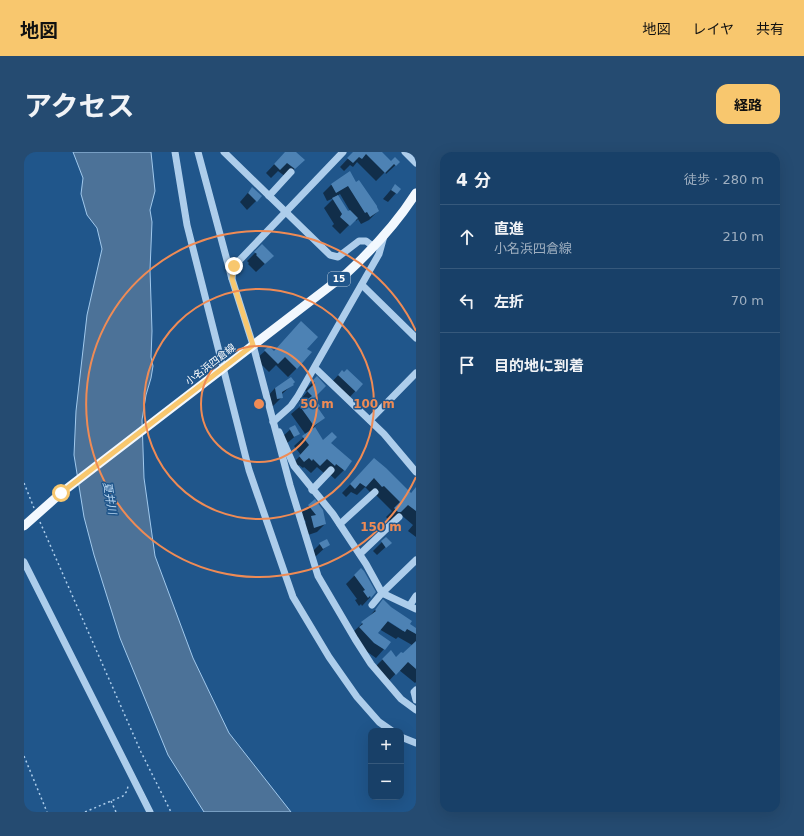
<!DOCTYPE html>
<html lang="ja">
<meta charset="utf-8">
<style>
:root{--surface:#184068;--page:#254b71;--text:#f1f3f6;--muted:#9fafc0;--line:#36597c;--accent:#f8c76e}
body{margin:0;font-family:"DejaVu Sans","Noto Sans JP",sans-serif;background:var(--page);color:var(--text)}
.controls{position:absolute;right:12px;bottom:12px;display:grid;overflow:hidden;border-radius:8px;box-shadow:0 4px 16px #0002}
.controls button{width:36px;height:36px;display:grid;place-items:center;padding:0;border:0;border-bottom:1px solid var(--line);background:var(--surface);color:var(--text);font:20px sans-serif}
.stop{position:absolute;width:12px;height:12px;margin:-9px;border:3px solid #f8c76e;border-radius:50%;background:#fff}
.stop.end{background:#f8c76e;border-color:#fff;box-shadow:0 1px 4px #0008}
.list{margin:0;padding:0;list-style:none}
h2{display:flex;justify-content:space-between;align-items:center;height:52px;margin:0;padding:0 16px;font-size:17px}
h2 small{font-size:13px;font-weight:400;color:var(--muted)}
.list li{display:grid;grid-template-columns:26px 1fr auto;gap:12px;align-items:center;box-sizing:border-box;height:64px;padding:0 16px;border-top:1px solid var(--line)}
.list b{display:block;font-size:15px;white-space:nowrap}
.list p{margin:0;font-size:13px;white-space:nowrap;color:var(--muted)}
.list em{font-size:13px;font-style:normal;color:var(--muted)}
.icon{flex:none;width:22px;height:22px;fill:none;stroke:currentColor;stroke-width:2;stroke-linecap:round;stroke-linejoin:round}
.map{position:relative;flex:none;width:392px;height:660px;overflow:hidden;border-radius:12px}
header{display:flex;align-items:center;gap:24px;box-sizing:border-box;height:56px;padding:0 20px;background:var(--accent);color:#111}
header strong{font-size:19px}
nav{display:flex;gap:22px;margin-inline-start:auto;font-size:14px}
.intro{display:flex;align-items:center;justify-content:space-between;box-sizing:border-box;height:96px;padding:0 24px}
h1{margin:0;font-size:28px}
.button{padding:10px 18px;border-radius:12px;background:var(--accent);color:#111;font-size:14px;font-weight:700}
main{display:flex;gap:24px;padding:0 24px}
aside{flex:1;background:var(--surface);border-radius:12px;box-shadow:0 4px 16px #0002}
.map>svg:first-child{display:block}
.water{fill:#4c7298;stroke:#a1c9ed}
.shadow{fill:#0007;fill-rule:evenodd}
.building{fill:#4d82b4}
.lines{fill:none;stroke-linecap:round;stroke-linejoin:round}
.path{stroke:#adcdeb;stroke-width:1.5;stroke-dasharray:2 3;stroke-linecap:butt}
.minor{stroke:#adcdeb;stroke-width:7}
.major{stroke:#f2f8fe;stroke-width:9}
.route{stroke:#f8c76e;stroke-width:5}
.ring{fill:none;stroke:#ef8b55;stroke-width:2}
.labels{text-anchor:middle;stroke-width:3;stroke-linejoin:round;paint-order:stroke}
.shield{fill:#20568b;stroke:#bcccdc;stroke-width:1}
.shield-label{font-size:9px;font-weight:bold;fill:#fff}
.street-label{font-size:10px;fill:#fff;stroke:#20568b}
.water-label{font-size:11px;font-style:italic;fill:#b9d7f2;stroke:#20568b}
.centre{fill:#ef8b55;stroke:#20568b;stroke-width:2}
.ring-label{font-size:12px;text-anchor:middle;font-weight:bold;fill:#ef8b55;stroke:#20568b;stroke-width:3;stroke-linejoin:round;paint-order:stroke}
</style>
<header>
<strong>地図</strong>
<nav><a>地図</a><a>レイヤ</a><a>共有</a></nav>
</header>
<div class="intro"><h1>アクセス</h1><a class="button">経路</a></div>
<main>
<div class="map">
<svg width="392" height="660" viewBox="0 0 392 660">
<rect width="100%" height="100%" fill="#20568b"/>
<path class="water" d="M49,0H127L131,39L126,58L128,70L126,118L128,179L127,205L129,214L127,226L122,243L118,268L120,326L131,404L169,506L205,581L267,660H180L144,603L96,486L70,403L60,365L50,303L52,259L63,163L78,97L73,76L63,63L57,42L59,26Z"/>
<g class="shadow">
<path d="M262,0H271L279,8L262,25L254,19L247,26L242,21Z"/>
<path d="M330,0H357L367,10H375L362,22L361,20L352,29L333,10L329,15L326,13L320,19L316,15Z"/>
<path d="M332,31L354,59L345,68L337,72L334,67L332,69L331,67L316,82L308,74L310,72L300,56L310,46L303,49L299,41L307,33ZM316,42L326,59L324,61L313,44Z"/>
<path d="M371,33L372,41L364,50L359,47Z"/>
<path d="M228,36L237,44L223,58L216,50Z"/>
<path d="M238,94L249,104L232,120L224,112L225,111L223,109Z"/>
<path d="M282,197L273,216L264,225L252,213L245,220L232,207L241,199L249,200Z"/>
<path d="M318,219L338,232L323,248L306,232Z"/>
<path d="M293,226L289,246L293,256L300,266L290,275L299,289L305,291L320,318L311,327L303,320L301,322L293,315L287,321L280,315L279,316L275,313L271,317L267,313L277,303L270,294L282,283L267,262L279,252L275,249L283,240L281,238Z"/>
<path d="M268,233L258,242V245L249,254L244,255L243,245L251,236Z"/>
<path d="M270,274L275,281L261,293L257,286Z"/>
<path d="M342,316L386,342L392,337V385L384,379L389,373L375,361L367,369L365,368L362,365L368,359L350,341L349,343L341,335L333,343L327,340L322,345L318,341Z"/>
<path d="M290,349L301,372L293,380L281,384L278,374L282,370L276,362Z"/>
<path d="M362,386L366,391L353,403L349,399Z"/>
<path d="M296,392H305L291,405L287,401Z"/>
<path d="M337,417L351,440L338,454L337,452L335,454L331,448L333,447L322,432Z"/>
<path d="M359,449L384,472L392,477V530L391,531L375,518L363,531L350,516L366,500L372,506L378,503L388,493L374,485L372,487L355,477L353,481L360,497L352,506L342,499L329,480L343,467ZM361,465L380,478L379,479L360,467Z"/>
</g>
<g class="building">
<path d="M261,0H272L281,8L271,17L263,11L256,18L250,12Z"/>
<path d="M329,0H358L369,11L367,9L371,5L376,10L372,14L370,12L361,21L342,2L338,7L335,5L329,11L323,6Z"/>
<path d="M326,19L332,30L335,28L353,54V55L355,59L346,65L343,60L341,61L324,34L312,41L307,32Z"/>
<path d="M371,32L377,37L373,42L367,38Z"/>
<path d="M228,35L238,44L233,50L224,41Z"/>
<path d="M314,43L324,59L326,58L334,66L326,74L316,65L318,62L308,46Z"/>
<path d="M238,92L250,104L241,112L232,103L233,102L230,100Z"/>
<path d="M277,169L294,185L283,197L288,200L273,217L261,205L254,212L240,198L245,194L250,199Z"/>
<path d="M323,217L339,232L332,240L314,223L318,218L320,220Z"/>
<path d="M293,224L302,234L290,246L296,254L294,256L301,266L290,274L275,253L288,244L283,239L291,231L288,229Z"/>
<path d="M267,225L271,230L269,232L270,233L258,240L259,246L253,247L251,236Z"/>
<path d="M271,273L276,282L270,285L265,276Z"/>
<path d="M291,275L299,288L308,280L313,285L307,291L328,309L321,319L312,312L311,314L303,307L296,314L289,307L288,309L285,306L280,310L275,304L285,293L278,284Z"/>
<path d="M350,306L362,316L387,341L392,335V359L384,353L377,360H374L370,356L376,350L360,334L358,335L350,326L342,335L336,331L331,337L326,332Z"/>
<path d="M291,347L299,358L302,372L290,376L287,364L292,363L284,353Z"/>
<path d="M362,385L368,391L362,396L357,389Z"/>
<path d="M303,387L306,393L299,397L295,391Z"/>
<path d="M337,416L340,419L352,440L347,446L346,444L344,446L339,439L341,438L330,423Z"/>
<path d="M359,447L367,455L388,469L386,472L392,476V482L383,477L381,480L364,469L354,481L367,490L361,498L350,491L335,475L339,472L337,470L352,459L351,458Z"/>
<path d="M392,489V517L384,510L372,523L358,507L367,498L372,505L377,500L379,501Z"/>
</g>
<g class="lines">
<g class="path">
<path d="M0,331L10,356"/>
<path d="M16,370L117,600L147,660"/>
<path d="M0,604L23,660"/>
<path d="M87,649L92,660"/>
<path d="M61,660L99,644L103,639L104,634"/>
</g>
<g class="minor">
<path d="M151,0L163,73L225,318L269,445L305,505L333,545L355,570L368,579"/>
<path d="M174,0L208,127L229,193L266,333L294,424L331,487L347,512L377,547L392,558"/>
<path d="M200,0L306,103L314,105L335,89H342L350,95"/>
<path d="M381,0L392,11"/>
<path d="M245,44L267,20"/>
<path d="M208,126L210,114L319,0"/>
<path d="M338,133L392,186"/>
<path d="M291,216L360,282L392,320"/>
<path d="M346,268L392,221"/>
<path d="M249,270L267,254L274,244L355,102L360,84"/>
<path d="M255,280L270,314L309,362L342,412L358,441L392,457"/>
<path d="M288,338L307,318"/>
<path d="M316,372L351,340"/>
<path d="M336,402L375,365"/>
<path d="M0,410L126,660"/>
<path d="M348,453L358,441L392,408"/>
<path d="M386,453L392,444"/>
<path d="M392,538L390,540L392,548"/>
<path d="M377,585L392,591"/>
</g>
<path class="major" d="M0,374L37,341L323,121C349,97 373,71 392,41"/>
</g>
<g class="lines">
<path class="route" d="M37,341L229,193L208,127L210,114"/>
</g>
<g class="ring">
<circle cx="235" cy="252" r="58"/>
<circle cx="235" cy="252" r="115"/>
<path d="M392 325A173 173 0 1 1 392 179"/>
</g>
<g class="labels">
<rect class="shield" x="304" y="120" width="22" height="14" rx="3"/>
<g class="shield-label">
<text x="315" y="130">15</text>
</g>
<g class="street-label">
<text transform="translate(186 212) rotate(-38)" y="4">小名浜四倉線</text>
</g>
<g class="water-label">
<text transform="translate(86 346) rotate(80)" y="4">夏井川</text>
</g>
</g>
<circle cx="235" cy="252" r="6" class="centre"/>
<g class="ring-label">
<text x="293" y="256">50 m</text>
<text x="350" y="256">100 m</text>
<text x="357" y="379">150 m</text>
</g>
</svg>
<div class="controls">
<button>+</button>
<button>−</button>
</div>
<div class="stop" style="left:37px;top:341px"></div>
<div class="stop end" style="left:210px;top:114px"></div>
</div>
<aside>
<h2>4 分<small>徒歩 · 280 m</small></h2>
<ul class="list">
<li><svg class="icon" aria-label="ahead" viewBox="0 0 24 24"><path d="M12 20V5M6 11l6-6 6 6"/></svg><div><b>直進</b><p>小名浜四倉線</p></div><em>210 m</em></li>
<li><svg class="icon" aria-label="left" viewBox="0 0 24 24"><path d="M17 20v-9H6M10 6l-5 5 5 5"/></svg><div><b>左折</b></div><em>70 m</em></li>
<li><svg class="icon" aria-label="arrive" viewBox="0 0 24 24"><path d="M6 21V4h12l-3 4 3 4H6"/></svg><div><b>目的地に到着</b></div></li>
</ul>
</aside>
</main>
